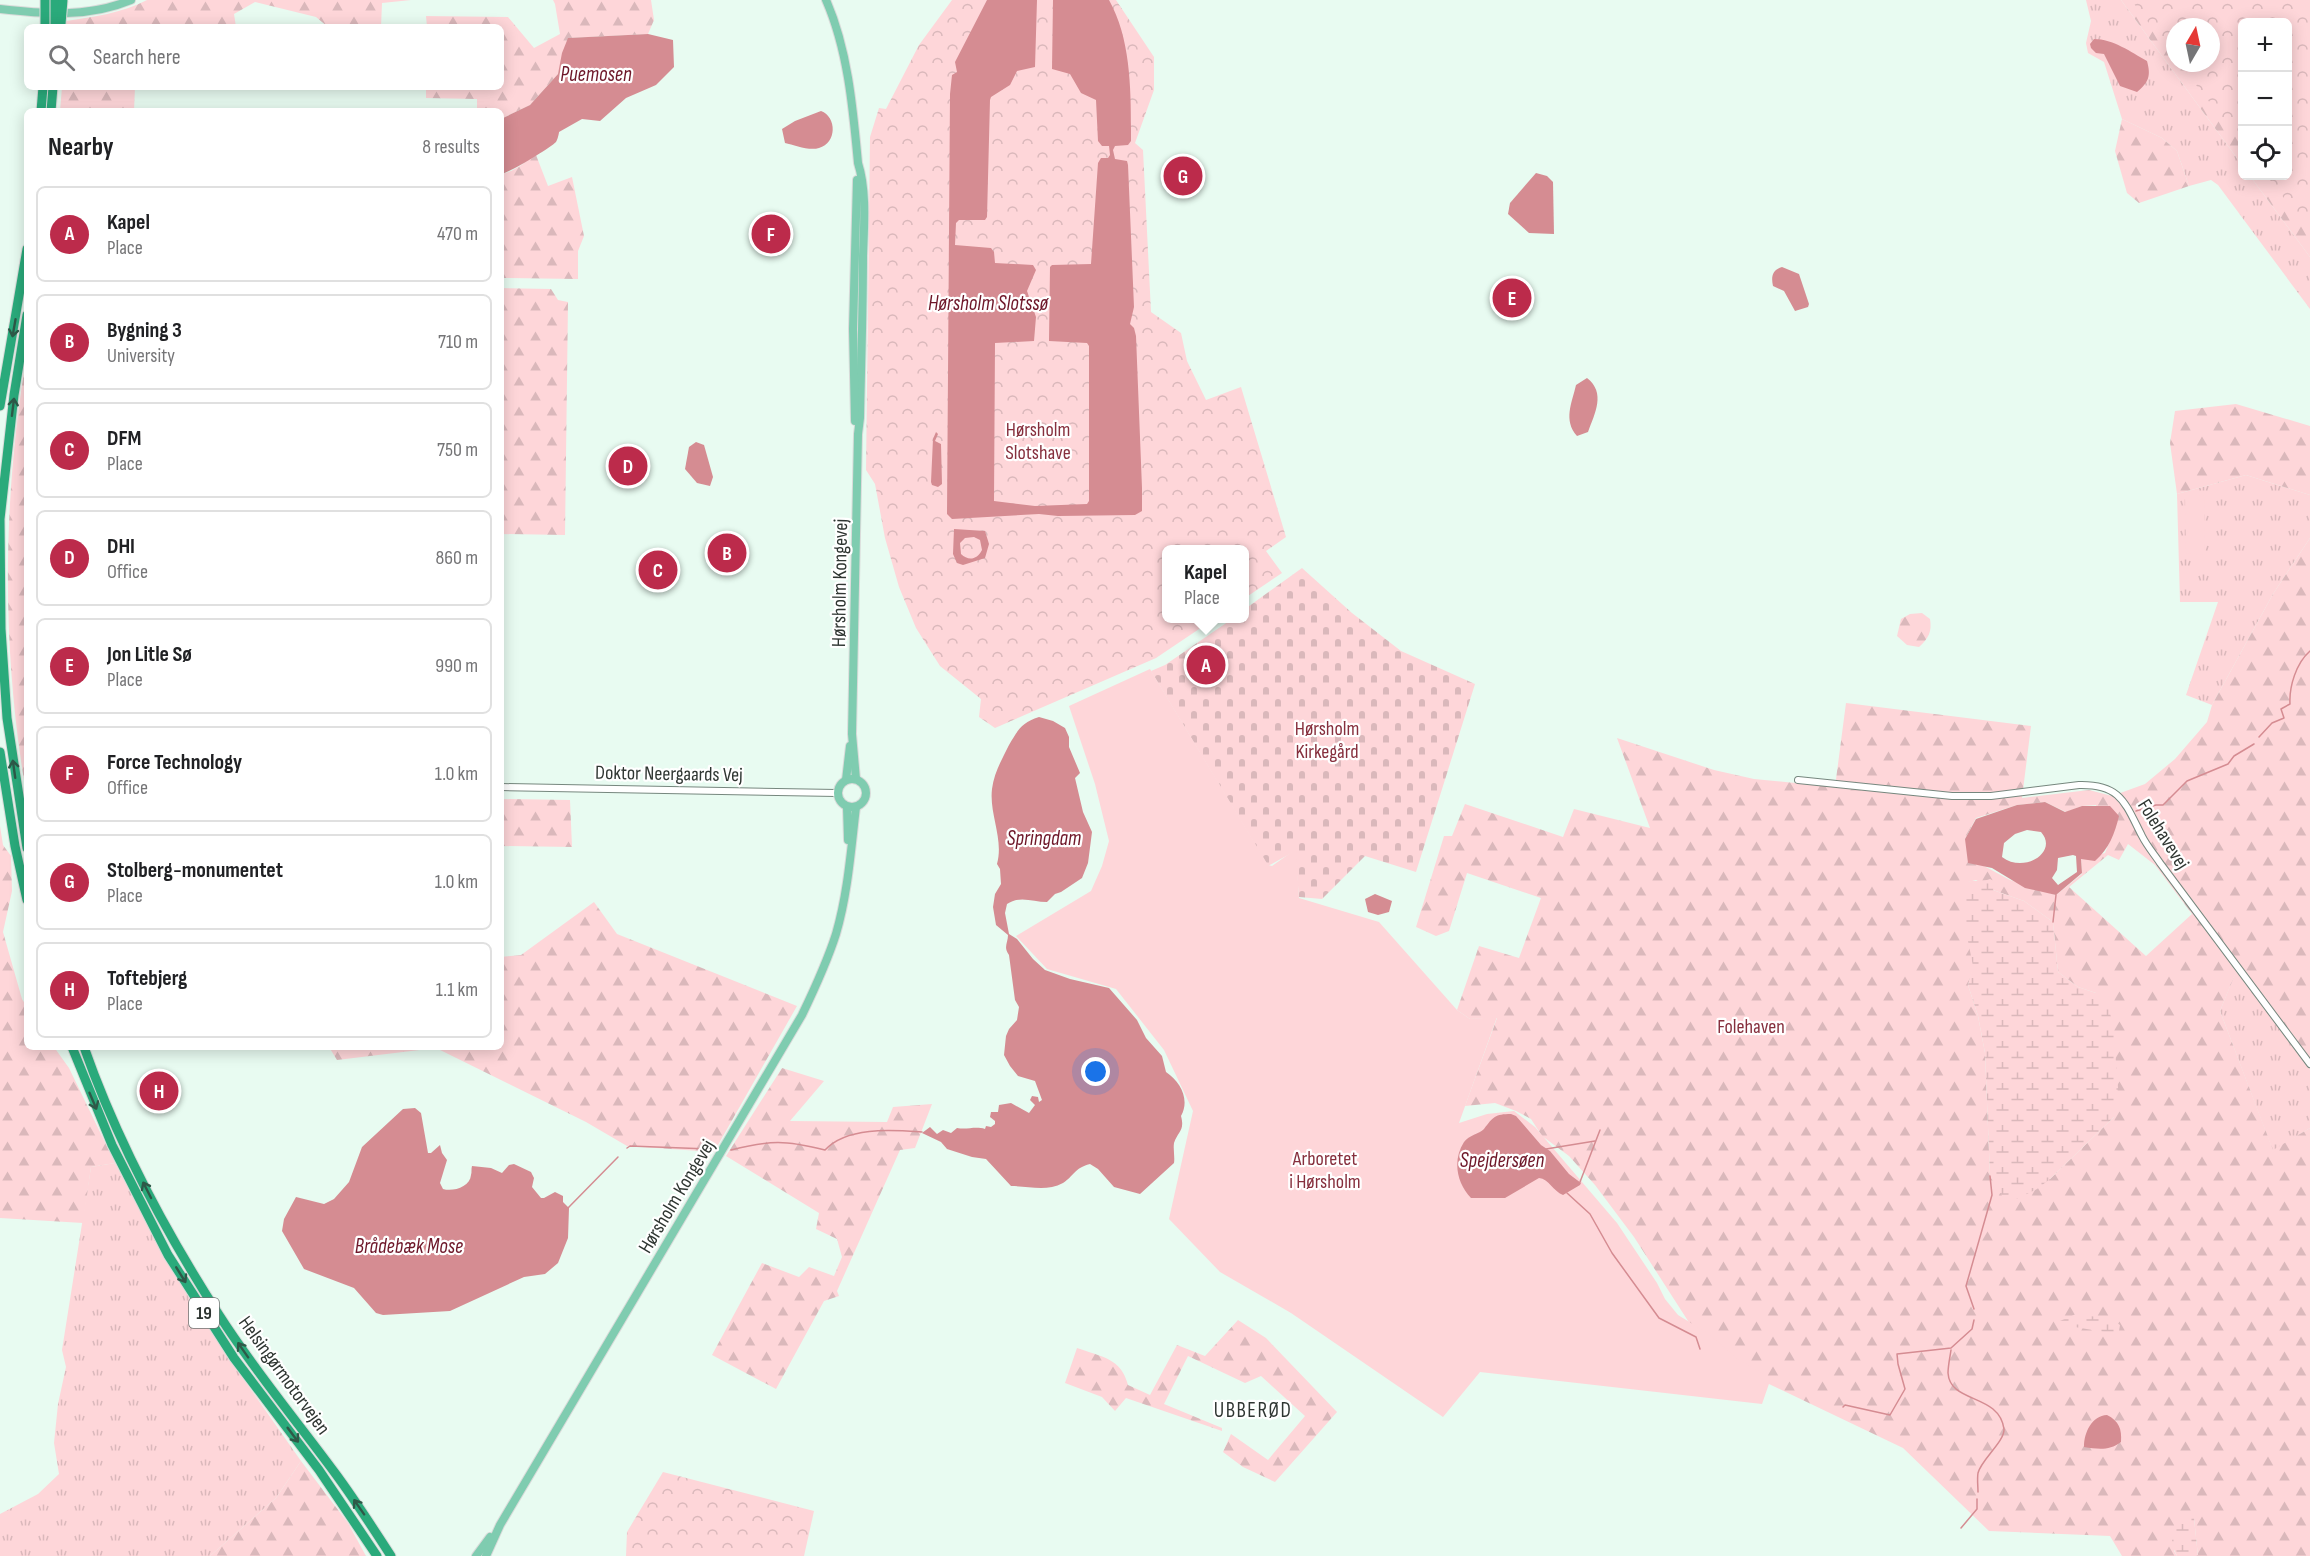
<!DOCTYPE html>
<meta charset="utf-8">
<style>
:root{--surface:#fff;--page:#f2f2f2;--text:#202124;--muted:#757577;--line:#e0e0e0;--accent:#bc2b4b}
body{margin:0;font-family:"Sofia Sans Condensed",sans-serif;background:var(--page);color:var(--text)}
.controls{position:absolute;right:18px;top:18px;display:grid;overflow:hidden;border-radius:9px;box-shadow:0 3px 15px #0003}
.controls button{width:54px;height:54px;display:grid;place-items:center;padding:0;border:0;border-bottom:2px solid var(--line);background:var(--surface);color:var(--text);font:30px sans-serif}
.compass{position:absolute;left:2166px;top:18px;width:54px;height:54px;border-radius:50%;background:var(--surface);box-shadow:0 3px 15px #0003;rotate:9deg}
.you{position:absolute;left:1096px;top:1072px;width:21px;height:21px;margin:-15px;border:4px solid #fff;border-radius:50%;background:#1a73e8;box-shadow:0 0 0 9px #1a73e833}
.badge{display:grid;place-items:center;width:39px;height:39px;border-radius:50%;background:var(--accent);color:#fff;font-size:20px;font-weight:700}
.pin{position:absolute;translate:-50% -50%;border:3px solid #fff;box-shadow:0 2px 6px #0006}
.popup{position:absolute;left:1162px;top:545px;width:87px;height:78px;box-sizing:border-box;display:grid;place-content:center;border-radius:9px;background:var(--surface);filter:drop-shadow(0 2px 4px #0005);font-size:20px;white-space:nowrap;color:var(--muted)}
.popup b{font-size:22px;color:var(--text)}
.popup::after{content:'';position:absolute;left:50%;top:100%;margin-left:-12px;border:12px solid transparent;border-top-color:var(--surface)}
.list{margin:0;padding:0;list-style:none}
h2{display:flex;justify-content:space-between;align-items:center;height:78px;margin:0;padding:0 24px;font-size:26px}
h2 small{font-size:20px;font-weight:400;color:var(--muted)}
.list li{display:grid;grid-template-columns:39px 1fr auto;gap:18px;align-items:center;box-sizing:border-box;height:96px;margin:0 12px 12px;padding:0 12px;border:2px solid var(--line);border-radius:9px}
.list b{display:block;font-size:22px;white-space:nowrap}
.list p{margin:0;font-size:20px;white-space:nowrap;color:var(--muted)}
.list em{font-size:20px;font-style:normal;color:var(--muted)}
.icon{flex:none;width:33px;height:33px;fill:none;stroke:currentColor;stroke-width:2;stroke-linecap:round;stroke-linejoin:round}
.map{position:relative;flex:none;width:2310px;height:1556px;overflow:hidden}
.search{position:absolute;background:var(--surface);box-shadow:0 3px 15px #0003;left:24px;top:24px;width:480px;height:66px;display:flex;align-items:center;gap:15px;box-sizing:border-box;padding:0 21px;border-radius:9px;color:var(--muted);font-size:22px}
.panel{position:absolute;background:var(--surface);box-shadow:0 3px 15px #0003;left:24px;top:108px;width:480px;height:942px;border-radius:9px}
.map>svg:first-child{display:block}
.grass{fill:url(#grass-tufts)}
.forest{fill:url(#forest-firs);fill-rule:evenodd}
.wetland{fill:url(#wetland-marsh)}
.cemetery{fill:url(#cemetery-stones)}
.park{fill:url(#park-crowns)}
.garden{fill:#fed6d9}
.water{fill:#d58c92;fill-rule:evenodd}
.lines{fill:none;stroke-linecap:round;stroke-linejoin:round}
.stream{stroke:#d58c92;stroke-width:1.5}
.minor-casing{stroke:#76877e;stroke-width:8}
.major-casing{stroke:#dadbda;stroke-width:10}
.highway-casing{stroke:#dadbda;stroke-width:11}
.minor{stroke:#fff;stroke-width:6}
.major{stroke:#7fccb0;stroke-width:8}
.highway{stroke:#2aaa7b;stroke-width:9}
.highway-bridge-casing{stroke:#dadbda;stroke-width:11;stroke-linecap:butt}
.highway-bridge{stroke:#2aaa7b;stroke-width:9}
.oneway{stroke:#2e5948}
.labels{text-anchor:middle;stroke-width:4.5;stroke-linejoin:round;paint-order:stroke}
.shield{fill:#fff;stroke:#6d7270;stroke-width:1.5}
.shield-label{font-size:18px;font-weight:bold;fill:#2f3632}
.park-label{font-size:20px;fill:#862f3d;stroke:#fff}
.street-label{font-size:20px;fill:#2f3632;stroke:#fff}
.water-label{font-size:21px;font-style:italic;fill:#6e1729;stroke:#fff}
.neighbourhood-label{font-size:21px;letter-spacing:1.5px;fill:#2f3632;stroke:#fff}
</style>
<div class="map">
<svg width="2310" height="1556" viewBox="0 0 2310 1556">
<defs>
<pattern id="grass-tufts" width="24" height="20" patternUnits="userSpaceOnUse" patternTransform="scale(1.5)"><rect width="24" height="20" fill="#fed6d9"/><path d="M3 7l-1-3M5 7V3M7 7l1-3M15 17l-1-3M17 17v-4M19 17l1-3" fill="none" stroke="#dab8bb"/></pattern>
<pattern id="forest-firs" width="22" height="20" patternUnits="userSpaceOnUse" patternTransform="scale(1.5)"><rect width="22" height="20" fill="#fed6d9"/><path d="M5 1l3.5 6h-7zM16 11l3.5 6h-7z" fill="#dab8bb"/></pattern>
<pattern id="wetland-marsh" width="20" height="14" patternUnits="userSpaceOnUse" patternTransform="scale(1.5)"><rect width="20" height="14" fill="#fed6d9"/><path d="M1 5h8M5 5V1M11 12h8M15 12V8" fill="none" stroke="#dab8bb"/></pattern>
<pattern id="cemetery-stones" width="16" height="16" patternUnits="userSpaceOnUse" patternTransform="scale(1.5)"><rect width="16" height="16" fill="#fed6d9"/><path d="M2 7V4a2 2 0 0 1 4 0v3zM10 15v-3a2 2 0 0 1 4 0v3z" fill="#dab8bb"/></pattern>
<pattern id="park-crowns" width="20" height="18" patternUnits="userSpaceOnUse" patternTransform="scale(1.5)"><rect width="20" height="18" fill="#fed6d9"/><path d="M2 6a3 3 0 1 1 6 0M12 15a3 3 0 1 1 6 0" fill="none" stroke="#dab8bb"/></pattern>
</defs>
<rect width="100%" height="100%" fill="#e8fbf1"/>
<g class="grass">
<path d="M2086,0H2121L2242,165V176H2250L2310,257V309L2218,185L2211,180L2189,186L2177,151L2162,138L2122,119L2104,62L2088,53L2086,43L2091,21Z"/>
<path d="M2246,475L2310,495V538L2273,594L2212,705L2186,695L2218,602H2180L2177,494Z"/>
<path d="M2236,971L2310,1070V1128L2273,1151L2220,1011Z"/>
<path d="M115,1163L165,1258L226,1354L301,1461L276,1498L210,1556H0V1514L38,1494L59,1474L54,1443L58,1404L66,1367L62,1350L91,1167Z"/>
</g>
<g class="forest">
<path d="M147,0H411L382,3L381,27H328L316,17L255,2L234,14L236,27H65L66,21C93,17 122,13 147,0Z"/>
<path d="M553,0H651L654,20L648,34L569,38L558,74L530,105L501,119V111H477V99L426,98V87H501V27H427L426,16L508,17L534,48L560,34L555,4Z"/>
<path d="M2121,0H2310V257L2250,176H2288V22H2242V165ZM2175,27H2211V63H2175Z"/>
<path d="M62,87H135L134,111H60Z"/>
<path d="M2122,119L2162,138L2177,151L2189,186L2139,203L2127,193L2115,151Z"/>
<path d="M536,155L548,186L572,177L584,236L578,251V279L501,278V174C515,172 524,162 536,155Z"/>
<path d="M501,288L551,289L558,300L568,302L565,535L501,534Z"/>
<path d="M27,353V798C1,651 2,500 27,353Z"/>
<path d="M2236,404L2310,426V495L2246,475L2177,494L2170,443L2175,411Z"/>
<path d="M2310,538V1070L2236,972L2220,1011L2273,1150L2310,1128V1556H2198L2194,1518L2174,1551L2177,1556H2122L2110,1536L1989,1531L1903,1448L1750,1375L1699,1338L1634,1237L1595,1185L1569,1156L1542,1136L1531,1119L1516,1111L1495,1103L1465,1106L1497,1018L1470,1019L1457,1010L1479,946L1519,958L1541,898L1467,873L1449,931L1436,936L1416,927L1444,836H1452L1465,804L1563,837L1574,809L1650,828L1617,738L1714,770L1754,779L1835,787L1846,703L2031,726L2022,798L2089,790L2112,796L2145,784L2175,759L2207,722L2212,705L2273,594ZM2045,802L2066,812L2082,806L2096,805L2109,843L2105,853L2081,859L2082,874L2056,895L2010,880L1984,866L1965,839L1976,818L2017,805ZM2128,844L2155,865L2192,914L2146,956L2069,887L2108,855L2119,860ZM1976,880L1993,890L2024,901L2053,922L2058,972L2078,987L2096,993L2114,1117L2050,1179L1990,1176L1985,1053L1978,1016L1968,985L1974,966L1964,883Z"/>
<path d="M1922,613L1930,619C1932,631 1929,638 1919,647L1907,645L1897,636L1901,619L1910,614Z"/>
<path d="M501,799L570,800L572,847L501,846Z"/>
<path d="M0,826L3,845L11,856L12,891L3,932L22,999L27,1007V1047H54L69,1068L115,1163L91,1167L83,1223L0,1218Z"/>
<path d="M594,902L617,934L797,1006L714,1152L627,1146L586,1122L436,1048L337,1060L329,1047H501V957L521,955Z"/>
<path d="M782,1068L824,1081L790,1121L887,1122L893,1107L932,1104L915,1148L900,1150L837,1291L839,1296L824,1301L776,1389L712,1355L762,1263L799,1277L809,1267L834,1276L842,1257L837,1239L816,1229L819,1213L726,1156Z"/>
<path d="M1238,1320L1266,1338L1337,1412L1275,1482L1243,1467L1223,1452L1231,1434L1268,1460L1305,1416L1261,1376L1245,1383L1188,1356L1164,1404L1222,1428V1431L1126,1398L1115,1411L1102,1397L1065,1383L1077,1348C1102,1357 1121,1358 1128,1385L1150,1395L1177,1345L1205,1356Z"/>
<path d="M301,1461L348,1523L366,1556H210L276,1498Z"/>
</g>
<g class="wetland">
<path d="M1990,879L1996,882L1993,890L2024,901L2053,922L2058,972L2078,987L2096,993L2107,1003L2113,1024L2118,1088L2114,1117L2050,1179L2037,1189L2010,1202L2002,1196L1990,1176L1985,1053L1978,1016L1968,985L1973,966L1964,921V882C1974,880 1982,882 1990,879Z"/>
<path d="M2076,1314L2111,1319L2120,1325L2119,1331L2110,1333L2063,1325L2060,1321Z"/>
<path d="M2184,1515L2194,1518L2198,1556H2177C2169,1542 2170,1522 2184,1515Z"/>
</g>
<path class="cemetery" d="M1302,568L1352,613L1401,651L1475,684L1416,872L1365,856L1322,899L1299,897L1295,851L1268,866L1151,671L1165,665L1232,619L1245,618V609Z"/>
<g class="park">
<path d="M952,0H1116L1154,57V90L1135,143L1143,150L1151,312L1181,333L1187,361L1206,400L1241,387L1286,537L1266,551L1282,573L1245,598V550H1167V618L1214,619L1156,658L995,728L979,717L981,699L940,666L916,628L899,587L885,538L875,484L866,470L870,137L879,108L886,109L919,45Z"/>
<path d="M2131,0H2310V232L2267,176H2288V22H2242V144L2179,63H2211V27H2175V57Z"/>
<path d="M663,1472L814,1511L804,1556H626L627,1532Z"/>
</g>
<g class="garden">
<path d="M2204,495L2205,555L2186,553L2185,496Z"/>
<path d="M1150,669L1268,865L1272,866L1296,849L1299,898L1379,922L1457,1010L1470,1019L1497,1017L1459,1123L1487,1114L1514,1111L1535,1127L1617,1223L1657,1283L1665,1299L1678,1315L1709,1334L1735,1357L1771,1378L1762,1404L1480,1372L1443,1417L1291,1313L1220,1272L1169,1219L1193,1111L1164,1050L1116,989L1047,969L1016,936L1091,891L1102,866L1109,841L1095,784L1069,706Z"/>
</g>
<g class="water">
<path d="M987,0H1037L1035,67L1017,71L1010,85L991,97L990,100L987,217L985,220H959L956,223L955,245L991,248L994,252L995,263L1033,265L1036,270L1027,291L1036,317L1034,341L995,343L994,501L1035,506L1087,504L1089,501V346L1087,343L1049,341L1050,267L1052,265L1091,264L1098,163L1101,158H1108L1110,155L1109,146H1102L1098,141L1096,100L1081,93L1070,74L1052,69L1053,0H1109C1132,41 1131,95 1131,141L1128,145L1115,146L1113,150L1115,159L1127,161L1128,165L1134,307L1130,324L1134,328L1136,336L1142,488V511L1135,515L1058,516L1039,514L952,519L947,514L950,94L952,75L957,72L955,62Z"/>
<path d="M648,34L673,40L674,67L656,85L626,98L600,121L582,119L559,132C559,134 557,141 556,142C550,148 509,173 501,174V119L530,105L558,74L562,53L568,38Z"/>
<path d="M2094,39C2113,39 2131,52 2147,61C2151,76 2149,82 2137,92L2120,86L2104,54L2096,53L2091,48L2090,44Z"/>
<path d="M821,111C837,117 837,143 819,148C809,151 794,145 785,143L782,129L795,121Z"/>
<path d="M1536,173L1547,176L1553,182L1554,234L1529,233L1508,214L1510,203Z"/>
<path d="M1782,267L1799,274L1809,304L1808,307L1795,311L1784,291L1773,286C1771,277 1772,270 1782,267Z"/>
<path d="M1587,378C1606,393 1595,413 1588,432L1577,436C1563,420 1572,403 1576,385Z"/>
<path d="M936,432L938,434L935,441L941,444L942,484L938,487L932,485L931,482L933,439Z"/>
<path d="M696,442L704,445L713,477L710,486L697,483L685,469L689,447Z"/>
<path d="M954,529L985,531L989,544L985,558L963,565L957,563L953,554ZM974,537L980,540L982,550C977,560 968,561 961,554L960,543L965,538Z"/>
<path d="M1039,717L1053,721L1065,728L1069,737V747L1080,773L1075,778L1083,812L1092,832L1088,863L1082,878L1061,892L1055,894L1047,902C1033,902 1020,895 1007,904L1005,913L1009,934L1017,939L1033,959L1045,970L1070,979L1109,988L1137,1020L1146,1038L1162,1056L1166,1072C1181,1082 1190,1100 1181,1116C1185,1131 1178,1131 1174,1143C1173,1150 1175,1156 1174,1163L1140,1194L1114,1187L1098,1169L1090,1164C1074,1168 1074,1176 1063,1183C1046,1192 1029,1186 1011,1186L986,1159L972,1157L947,1149L941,1142L922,1133L930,1127L937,1134L943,1130L951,1133L957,1128C967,1130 975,1126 985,1129L986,1126L991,1127L995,1124V1121L990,1117L991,1112H998L999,1105L1011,1103L1029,1113L1035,1105L1030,1100L1032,1096L1038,1097L1039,1102L1042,1100L1035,1081L1018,1076L1010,1066L1004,1055L1006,1036L1009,1029L1017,1020L1019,1007L1015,1000L1009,955C1003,947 1008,943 1008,935L996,925L993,907L995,894L1001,884L1000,869L997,864C1004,839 989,814 992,789C994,773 1002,759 1009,745C1018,730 1021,723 1039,717Z"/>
<path d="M2045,802L2065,812L2082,806H2110L2119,816C2115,833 2109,849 2095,861L2081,859L2082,873L2056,895L2025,888L1992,868L1968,863L1965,839L1976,819L2017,805ZM2027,830L2041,832C2059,852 2024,874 2002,857L2004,843L2015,834ZM2073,855L2076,856L2077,872L2058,885L2052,878L2057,870L2058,858Z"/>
<path d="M1375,894L1392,901L1389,912L1378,915L1368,912L1365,899Z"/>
<path d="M415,1108L421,1113L428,1153H431L440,1145L442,1153L447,1160L440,1183L443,1189C453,1192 470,1187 471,1175C472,1172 471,1169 472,1166L491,1168L502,1173L509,1165L514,1164L531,1172L534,1178L532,1187L541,1198H544L555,1192L563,1196V1202L569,1208L568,1238L558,1263L545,1274L524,1277L450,1311L383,1315L376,1313L354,1288L304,1269L282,1231L284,1219L296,1197L324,1204L334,1199L349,1182L362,1147L403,1109Z"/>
<path d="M1511,1114L1516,1116L1541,1145L1550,1151L1569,1174L1581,1183L1580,1185L1563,1195C1553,1191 1549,1179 1539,1178L1505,1198H1471C1457,1183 1452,1161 1464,1142C1469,1135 1479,1134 1484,1129C1493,1117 1495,1114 1511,1114Z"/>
<path d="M2107,1415C2119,1421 2122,1429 2121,1442C2109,1451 2098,1449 2084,1447C2084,1432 2092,1416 2107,1415Z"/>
</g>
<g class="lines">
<g class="stream">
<path d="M2259,737L2272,723L2284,718L2281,709L2290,704C2289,687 2296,663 2310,651"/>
<path d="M2136,811L2156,805H2163L2187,781L2228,764L2234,756L2254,744"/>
<path d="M2053,922L2056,895"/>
<path d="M627,1148L630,1146L709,1149"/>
<path d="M1546,1149L1595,1141"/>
<path d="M731,1150C771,1140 785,1140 825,1150C847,1126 893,1130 922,1132"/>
<path d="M1580,1182L1600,1130"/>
<path d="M1567,1193L1590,1214L1612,1253L1659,1318L1696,1337L1700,1349"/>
<path d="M568,1208L618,1157"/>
<path d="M1974,1309L1966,1286L1992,1195L1990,1176"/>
<path d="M1951,1350C1950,1357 1948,1366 1948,1373C1950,1404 1999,1393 2004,1429C2005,1441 1981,1460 1978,1473C1977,1479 1978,1486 1978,1492"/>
<path d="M1843,1407L1845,1405L1890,1415L1905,1389L1898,1364L1897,1354L1951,1348L1972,1329L1974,1320"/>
<path d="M1961,1528L1977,1509V1499"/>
</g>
<g class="minor-casing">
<g id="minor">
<path d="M1798,780L1952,796H1991L2079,785C2121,784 2125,803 2142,836C2147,846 2154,854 2160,863L2310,1064"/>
<path d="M501,787L837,793"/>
</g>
</g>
<g class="major-casing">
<g id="major">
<path d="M826,0C848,50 853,109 858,163C867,191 864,226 863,256C863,310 861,364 860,418L858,434L852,734L856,779"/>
<path d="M0,9C44,14 88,18 131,0"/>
<path d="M855,421L853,329L857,180"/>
<circle cx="852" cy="793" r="14"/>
<path d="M846,780L850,746"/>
<path d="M847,807L848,840"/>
<path d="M476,1556L490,1537"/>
<path d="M486,1556L500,1525L802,1015C815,988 827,962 836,934C848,893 851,849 856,807"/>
</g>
</g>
<g class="highway-casing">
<g id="highway">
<path d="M41,111L43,87"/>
<path d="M51,111L53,87"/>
<path d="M27,315L14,395L0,519L1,629L7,718L27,848"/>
<path d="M0,406L27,249"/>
<path d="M0,752L15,846L27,900"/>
<path d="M72,1047L112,1145L168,1255L234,1358L319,1470L377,1556"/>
<path d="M84,1047C117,1141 165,1231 219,1315C254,1370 296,1420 335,1473C355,1500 373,1528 391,1556"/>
</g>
</g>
<use href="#minor" class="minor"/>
<use href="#major" class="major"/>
<use href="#highway" class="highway"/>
<g class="highway-bridge-casing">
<g id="highway-bridge">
<path d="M45,0V25"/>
<path d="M55,24V0"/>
<path d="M61,24L63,0"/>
</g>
</g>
<use href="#highway-bridge" class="highway-bridge"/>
</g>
<defs><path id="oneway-shaft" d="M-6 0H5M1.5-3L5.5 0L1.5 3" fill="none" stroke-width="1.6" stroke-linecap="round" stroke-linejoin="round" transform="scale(1.5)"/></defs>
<g class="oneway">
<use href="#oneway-shaft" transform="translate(14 328) rotate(100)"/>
<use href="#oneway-shaft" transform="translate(13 407) rotate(-83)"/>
<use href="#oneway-shaft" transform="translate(14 769) rotate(-98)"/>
<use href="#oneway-shaft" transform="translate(93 1101) rotate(67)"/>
<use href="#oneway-shaft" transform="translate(147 1190) rotate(-117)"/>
<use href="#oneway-shaft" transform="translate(181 1275) rotate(58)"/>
<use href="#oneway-shaft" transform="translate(243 1350) rotate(-125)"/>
<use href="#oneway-shaft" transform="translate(293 1435) rotate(53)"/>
<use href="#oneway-shaft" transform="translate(359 1507) rotate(-125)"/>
</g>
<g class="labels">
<rect class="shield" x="189" y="1298" width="30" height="30" rx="4.5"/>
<g class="shield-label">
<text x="204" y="1319">19</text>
</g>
<g class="park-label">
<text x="1038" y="436">Hørsholm<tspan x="1038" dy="23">Slotshave</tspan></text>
<text x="1327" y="735">Hørsholm<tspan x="1327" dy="23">Kirkegård</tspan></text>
<text x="1751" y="1033">Folehaven</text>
<text x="1325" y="1165">Arboretet<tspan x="1325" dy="23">i Hørsholm</tspan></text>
</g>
<g class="street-label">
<text transform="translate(839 583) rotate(-89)" y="7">Hørsholm Kongevej</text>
<text transform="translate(669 773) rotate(1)" y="7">Doktor Neergaards Vej</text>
<text transform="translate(2164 834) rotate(58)" y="7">Folehavevej</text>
<text transform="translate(676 1196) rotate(-59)" y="7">Hørsholm Kongevej</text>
<text transform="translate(285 1375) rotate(54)" y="7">Helsingørmotorvejen</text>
</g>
<g class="water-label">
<text x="596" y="81">Puemosen</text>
<text x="988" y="310">Hørsholm Slotssø</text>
<text x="1044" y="845">Springdam</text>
<text x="1502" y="1167">Spejdersøen</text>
<text x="409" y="1253">Brådebæk Mose</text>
</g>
<g class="neighbourhood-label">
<text x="1253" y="1417">UBBERØD</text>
</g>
</g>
</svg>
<div class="controls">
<button>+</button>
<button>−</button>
<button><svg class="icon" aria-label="locate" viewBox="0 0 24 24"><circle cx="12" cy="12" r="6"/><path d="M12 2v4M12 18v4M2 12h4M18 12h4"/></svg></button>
</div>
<svg class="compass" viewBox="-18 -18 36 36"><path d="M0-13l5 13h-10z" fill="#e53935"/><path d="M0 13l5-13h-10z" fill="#757577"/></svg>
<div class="you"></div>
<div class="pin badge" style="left:1206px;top:665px">A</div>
<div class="popup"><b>Kapel</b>Place</div>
<div class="pin badge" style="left:727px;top:553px">B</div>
<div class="pin badge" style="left:658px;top:570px">C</div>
<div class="pin badge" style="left:628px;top:466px">D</div>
<div class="pin badge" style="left:1512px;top:298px">E</div>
<div class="pin badge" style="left:771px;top:234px">F</div>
<div class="pin badge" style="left:1183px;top:176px">G</div>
<div class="pin badge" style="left:159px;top:1091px">H</div>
<div class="search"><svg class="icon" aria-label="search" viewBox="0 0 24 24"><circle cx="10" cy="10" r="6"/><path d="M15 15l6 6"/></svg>Search here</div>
<section class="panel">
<h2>Nearby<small>8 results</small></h2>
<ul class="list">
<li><span class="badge">A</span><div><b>Kapel</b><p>Place</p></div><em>470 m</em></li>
<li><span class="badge">B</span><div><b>Bygning 3</b><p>University</p></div><em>710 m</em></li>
<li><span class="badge">C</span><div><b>DFM</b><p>Place</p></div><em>750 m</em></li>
<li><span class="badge">D</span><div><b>DHI</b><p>Office</p></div><em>860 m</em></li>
<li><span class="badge">E</span><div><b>Jon Litle Sø</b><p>Place</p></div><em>990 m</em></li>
<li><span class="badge">F</span><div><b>Force Technology</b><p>Office</p></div><em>1.0 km</em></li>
<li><span class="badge">G</span><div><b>Stolberg-monumentet</b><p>Place</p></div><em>1.0 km</em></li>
<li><span class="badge">H</span><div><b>Toftebjerg</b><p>Place</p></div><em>1.1 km</em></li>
</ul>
</section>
</div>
